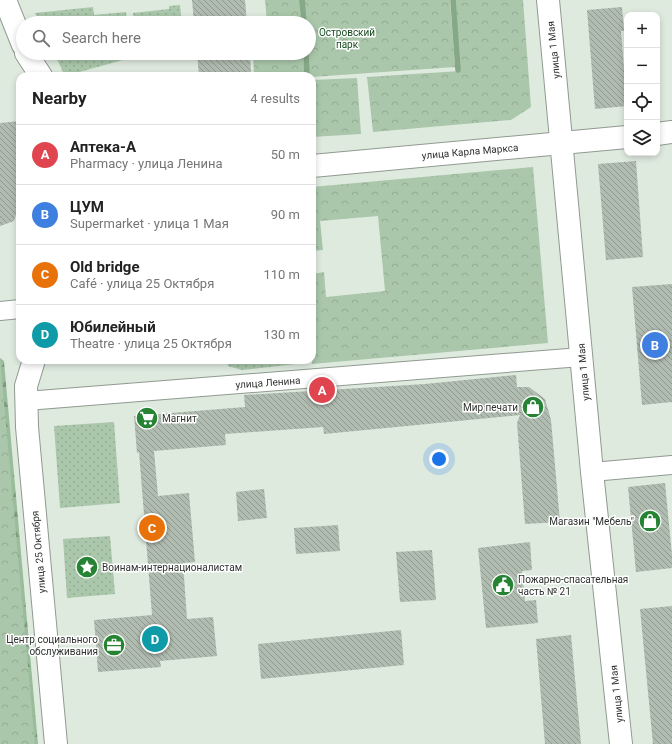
<!DOCTYPE html>
<meta charset="utf-8">
<style>
:root{--surface:#fff;--page:#f2f2f2;--text:#222;--muted:#767676;--line:#e0e0e0;--accent:#268334}
body{margin:0;font-family:Roboto,sans-serif;background:var(--page);color:var(--text)}
.controls{position:absolute;right:12px;top:12px;display:grid;overflow:hidden;border-radius:8px;box-shadow:0 2px 6px #0003}
.controls button{width:36px;height:36px;display:grid;place-items:center;padding:0;border:0;border-bottom:1px solid var(--line);background:var(--surface);color:var(--text);font:20px sans-serif}
.you{position:absolute;left:439px;top:459px;width:14px;height:14px;margin:-10px;border:3px solid #fff;border-radius:50%;background:#1a73e8;box-shadow:0 0 0 6px #1a73e833}
.badge{display:grid;place-items:center;width:26px;height:26px;border-radius:50%;background:var(--accent);color:#fff;font-size:13px;font-weight:700}
.pin{position:absolute;translate:-50% -50%;border:2px solid #fff;box-shadow:0 1px 4px #0006}
.list{margin:0;padding:0;list-style:none}
h2{display:flex;justify-content:space-between;align-items:center;height:52px;margin:0;padding:0 16px;font-size:17px}
h2 small{font-size:13px;font-weight:400;color:var(--muted)}
.list li{display:grid;grid-template-columns:26px 1fr auto;gap:12px;align-items:center;box-sizing:border-box;height:60px;padding:0 16px;border-top:1px solid var(--line)}
.list b{display:block;font-size:15px;white-space:nowrap}
.list p{margin:0;font-size:13px;white-space:nowrap;color:var(--muted)}
.list em{font-size:13px;font-style:normal;color:var(--muted)}
.icon{flex:none;width:22px;height:22px;fill:none;stroke:currentColor;stroke-width:2;stroke-linecap:round;stroke-linejoin:round}
.map{position:relative;flex:none;width:672px;height:744px;overflow:hidden}
.search{position:absolute;background:var(--surface);box-shadow:0 2px 6px #0003;left:16px;top:16px;width:300px;height:44px;display:flex;align-items:center;gap:10px;box-sizing:border-box;padding:0 14px;border-radius:22px;color:var(--muted);font-size:15px}
.panel{position:absolute;background:var(--surface);box-shadow:0 2px 6px #0003;left:16px;top:72px;width:300px;height:292px;border-radius:12px}
.map>svg:first-child{display:block}
.grass{fill:url(#grass-dots)}
.forest{fill:url(#forest-firs)}
.park{fill:url(#park-crowns)}
.lines{fill:none;stroke-linecap:round;stroke-linejoin:round}
.stream{stroke:#85a886;stroke-width:5.5}
.building{fill:url(#building-back-hatch)}
.street-casing{stroke:#909a90;stroke-width:20}
.secondary-casing{stroke:#909a90;stroke-width:24}
.street{stroke:#fff;stroke-width:18}
.secondary{stroke:#fff;stroke-width:22}
.labels{text-anchor:middle;stroke-width:3;stroke-linejoin:round;paint-order:stroke}
.park-label{font-size:10px;fill:#164a1d;stroke:#fff}
.street-label{font-size:10px;fill:#2f332f;stroke:#fff}
.poi-label{font-size:10px;fill:#2f332f;stroke:#fff;text-anchor:end}
</style>
<div class="map">
<svg width="672" height="744" viewBox="0 0 672 744">
<defs>
<pattern id="grass-dots" width="8" height="8" patternUnits="userSpaceOnUse"><rect width="8" height="8" fill="#aac7ab"/><path d="M2 2h.1M6 6h.1" fill="none" stroke="#93ab93" stroke-width="1.8" stroke-linecap="round"/></pattern>
<pattern id="forest-firs" width="22" height="20" patternUnits="userSpaceOnUse"><rect width="22" height="20" fill="#99bd9a"/><path d="M5 1l3.5 6h-7zM16 11l3.5 6h-7z" fill="#7d9a7e"/></pattern>
<pattern id="park-crowns" width="20" height="18" patternUnits="userSpaceOnUse"><rect width="20" height="18" fill="#aac7ab"/><path d="M2 6a3 3 0 1 1 6 0M12 15a3 3 0 1 1 6 0" fill="none" stroke="#93ab93"/></pattern>
<pattern id="building-back-hatch" width="6" height="6" patternUnits="userSpaceOnUse"><rect width="6" height="6" fill="#b1bcb1"/><path d="M-1 5l2 2M0 0l6 6M5-1l2 2" fill="none" stroke="#909990"/></pattern>
</defs>
<rect width="100%" height="100%" fill="#dfeadf"/>
<g class="grass">
<path d="M180,5L182,23H134L133,13L169,9V6Z"/>
<path d="M93,7L94,15L126,12L127,23H40L35,13Z"/>
<path d="M54,53H129L130,58L65,76Z"/>
<path d="M228,360H303L304,363L242,370L228,366Z"/>
<path d="M114,422L120,503L60,508L54,426Z"/>
<path d="M110,536L115,594L67,598L63,539Z"/>
</g>
<path class="forest" d="M0,358L4,361L38,744H0Z"/>
<g class="park">
<path d="M265,0H300L301,23H267Z"/>
<path d="M304,0H450L455,67L312,77L309,76L307,53H309V23H305Z"/>
<path d="M455,0H523L531,107L511,120L373,132L367,77L460,71Z"/>
<path d="M253,53H303L305,76H254Z"/>
<path d="M357,78L361,134L312,137V80Z"/>
<path d="M533,167L548,343L312,364V274L324,272L326,297L385,291L378,216L320,221L323,250L312,251V187Z"/>
<path d="M0,358L35,744H0Z"/>
</g>
<g class="lines">
<g class="stream">
<path d="M302,0L304,23"/>
<path d="M453,0L458,70"/>
<path d="M306,53L307,76"/>
</g>
</g>
<g class="building">
<path d="M192,0H245L247,23H194Z"/>
<path d="M622,7L624,31H621L625,82L627,81V106L595,109L587,10Z"/>
<path d="M197,53H250L251,74L232,76H199Z"/>
<path d="M20,121V201L14,221L0,226V123Z"/>
<path d="M636,161L643,257L606,260L598,164Z"/>
<path d="M672,284V402L642,405L632,287Z"/>
<path d="M516,375L517,387H529L545,399L551,420L560,522L525,524L517,423L520,415L324,434L323,427L225,434L226,445L154,451L158,496L189,493L195,562L183,563L187,619L213,617L217,656L160,661L161,667L98,672L94,620L152,615L139,452L137,453L134,416L245,407L244,395L425,384Z"/>
<path d="M665,483L672,555V568L636,572L628,487Z"/>
<path d="M264,489L267,518L238,521L236,492Z"/>
<path d="M338,525L340,551L296,554L294,528Z"/>
<path d="M530,542L532,570L522,571L525,601L536,600L538,623L486,628L478,548Z"/>
<path d="M432,550L436,600L400,602L396,552Z"/>
<path d="M672,606V744H653L640,609Z"/>
<path d="M401,630L404,665L261,679L258,644Z"/>
<path d="M571,635L581,744H545L536,639Z"/>
</g>
<g class="lines">
<g class="street-casing">
<g id="street">
<path d="M0,311L20,309"/>
<path d="M26,401L581,357"/>
<path d="M592,472L672,465"/>
</g>
</g>
<g class="secondary-casing">
<g id="secondary">
<path d="M5,0L23,45"/>
<path d="M548,0L592,472L621,744"/>
<path d="M26,53L41,76"/>
<path d="M657,134L672,132"/>
<path d="M312,166L627,137"/>
<path d="M34,360L26,386L27,427L56,744"/>
</g>
</g>
<use href="#street" class="street"/>
<use href="#secondary" class="secondary"/>
</g>
<defs>
<g id="shop-disc" transform="scale(1.15)"><circle r="9.5" fill="#268334" stroke="#fff"/><path d="M-5-2.5h2.3a2.7 3.5 0 0 1 5.4 0H5L5.5 6h-11ZM-1.5-2.5h3a1.5 2.3 0 0 0-3 0Z" fill="#fff"/></g>
<g id="supermarket-disc" transform="scale(1.15)"><circle r="9.5" fill="#268334" stroke="#fff"/><path d="M-6-5.5h2.5l.6 2H6L4.5 2H-2.5L-4.4-4H-6ZM-1.5 3.2a1.3 1.3 0 1 0 .1 0ZM3 3.2a1.3 1.3 0 1 0 .1 0Z" fill="#fff"/></g>
<g id="sight-disc" transform="scale(1.15)"><circle r="9.5" fill="#268334" stroke="#fff"/><path d="M0-6L1.8-2.2L6-1.7L2.9 1.2L3.7 5.4L0 3.3L-3.7 5.4L-2.9 1.2L-6-1.7L-1.8-2.2Z" fill="#fff"/></g>
<g id="civic-disc" transform="scale(1.15)"><circle r="9.5" fill="#268334" stroke="#fff"/><path d="M-.6-6.5H3V-4.5H.6V-3L4-1V1h2V6H-6V1h2V-1L-.6-3ZM-1.2 2.5V6h2.4V2.5Z" fill="#fff"/></g>
<g id="office-disc" transform="scale(1.15)"><circle r="9.5" fill="#268334" stroke="#fff"/><path d="M-6-3h4V-5.5h4V-3h4V5H-6ZM-1-4.5V-3h2v-1.5ZM-6 0V1H6V0Z" fill="#fff"/></g>
</defs>
<g fill-rule="evenodd">
<use href="#shop-disc" x="533" y="407"/>
<use href="#supermarket-disc" x="147" y="418"/>
<use href="#shop-disc" x="650" y="521"/>
<use href="#sight-disc" x="87" y="567"/>
<use href="#civic-disc" x="503" y="585"/>
<use href="#office-disc" x="114" y="645"/>
</g>
<g class="labels">
<g class="park-label">
<text x="347" y="36">Островский<tspan x="347" dy="12">парк</tspan></text>
</g>
<g class="street-label">
<text transform="translate(553 50) rotate(-96)" y="4">улица 1 Мая</text>
<text transform="translate(470 151) rotate(-5)" y="4">улица Карла Маркса</text>
<text transform="translate(583 372) rotate(-95)" y="4">улица 1 Мая</text>
<text transform="translate(268 382) rotate(-4)" y="4">улица Ленина</text>
<text transform="translate(38 552) rotate(-95)" y="4">улица 25 Октября</text>
<text transform="translate(616 694) rotate(-96)" y="4">улица 1 Мая</text>
</g>
<g class="poi-label">
<text x="518" y="411">Мир печати</text>
<text x="162" y="422" text-anchor="start">Магнит</text>
<text x="634" y="525">Магазин "Мебель"</text>
<text x="102" y="571" text-anchor="start">Воинам-интернационалистам</text>
<text x="518" y="583" text-anchor="start">Пожарно-спасательная<tspan x="518" dy="12">часть № 21</tspan></text>
<text x="98" y="643">Центр социального<tspan x="98" dy="12">обслуживания</tspan></text>
</g>
</g>
</svg>
<div class="controls">
<button>+</button>
<button>−</button>
<button><svg class="icon" aria-label="locate" viewBox="0 0 24 24"><circle cx="12" cy="12" r="6"/><path d="M12 2v4M12 18v4M2 12h4M18 12h4"/></svg></button>
<button><svg class="icon" aria-label="layers" viewBox="0 0 24 24"><path d="M12 4l9 5-9 5-9-5zM3 14l9 5 9-5"/></svg></button>
</div>
<div class="you"></div>
<div class="pin badge" style="left:322px;top:390px;background:#e0444e">A</div>
<div class="pin badge" style="left:655px;top:345px;background:#3f7fe0">B</div>
<div class="pin badge" style="left:152px;top:528px;background:#e8710a">C</div>
<div class="pin badge" style="left:155px;top:639px;background:#0f9aa8">D</div>
<div class="search"><svg class="icon" aria-label="search" viewBox="0 0 24 24"><circle cx="10" cy="10" r="6"/><path d="M15 15l6 6"/></svg>Search here</div>
<section class="panel">
<h2>Nearby<small>4 results</small></h2>
<ul class="list">
<li><span class="badge" style="background:#e0444e">A</span><div><b>Аптека-А</b><p>Pharmacy · улица Ленина</p></div><em>50 m</em></li>
<li><span class="badge" style="background:#3f7fe0">B</span><div><b>ЦУМ</b><p>Supermarket · улица 1 Мая</p></div><em>90 m</em></li>
<li><span class="badge" style="background:#e8710a">C</span><div><b>Old bridge</b><p>Café · улица 25 Октября</p></div><em>110 m</em></li>
<li><span class="badge" style="background:#0f9aa8">D</span><div><b>Юбилейный</b><p>Theatre · улица 25 Октября</p></div><em>130 m</em></li>
</ul>
</section>
</div>
